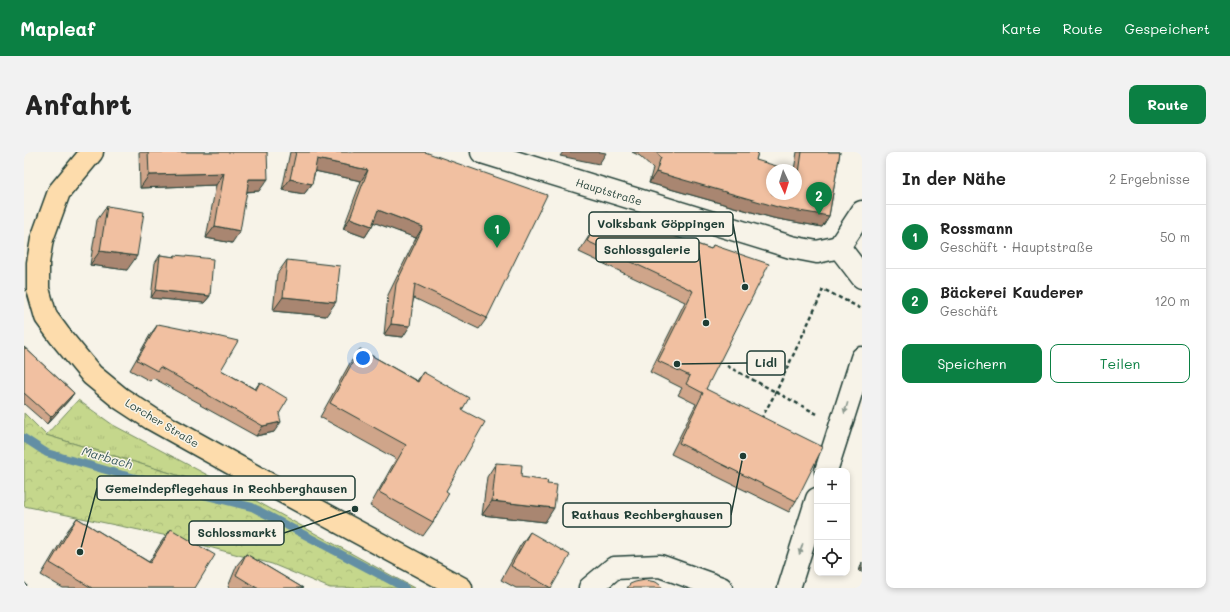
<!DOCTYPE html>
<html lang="de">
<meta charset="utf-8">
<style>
:root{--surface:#fff;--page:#f2f2f2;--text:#222;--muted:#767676;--line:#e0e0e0;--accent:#0b8043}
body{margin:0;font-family:Mali,sans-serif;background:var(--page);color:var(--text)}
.controls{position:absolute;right:12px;bottom:12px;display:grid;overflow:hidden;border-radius:8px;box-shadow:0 2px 6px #0003}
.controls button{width:36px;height:36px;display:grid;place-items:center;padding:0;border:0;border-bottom:1px solid var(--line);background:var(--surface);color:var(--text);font:20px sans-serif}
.compass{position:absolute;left:742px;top:12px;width:36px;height:36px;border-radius:50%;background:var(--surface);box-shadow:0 2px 6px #0003;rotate:176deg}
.you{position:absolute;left:339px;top:206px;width:14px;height:14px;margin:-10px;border:3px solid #fff;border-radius:50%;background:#1a73e8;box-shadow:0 0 0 6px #1a73e833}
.badge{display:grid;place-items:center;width:26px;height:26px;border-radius:50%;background:var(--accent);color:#fff;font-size:13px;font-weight:700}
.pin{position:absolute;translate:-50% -33px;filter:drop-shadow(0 1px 2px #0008)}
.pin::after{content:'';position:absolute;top:21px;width:14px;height:12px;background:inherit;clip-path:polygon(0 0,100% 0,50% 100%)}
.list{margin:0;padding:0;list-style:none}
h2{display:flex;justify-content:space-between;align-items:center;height:52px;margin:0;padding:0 16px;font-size:17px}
h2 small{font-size:13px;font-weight:400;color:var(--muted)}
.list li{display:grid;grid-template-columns:26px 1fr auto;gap:12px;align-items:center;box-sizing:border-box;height:64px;padding:0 16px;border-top:1px solid var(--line)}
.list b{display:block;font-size:15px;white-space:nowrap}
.list p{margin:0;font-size:13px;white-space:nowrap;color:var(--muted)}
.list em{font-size:13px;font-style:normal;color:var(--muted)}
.actions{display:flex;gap:8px;padding:12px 16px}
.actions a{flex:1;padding:9px 0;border:1px solid var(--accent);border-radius:8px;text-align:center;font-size:14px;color:var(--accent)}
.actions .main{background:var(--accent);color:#fff}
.icon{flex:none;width:22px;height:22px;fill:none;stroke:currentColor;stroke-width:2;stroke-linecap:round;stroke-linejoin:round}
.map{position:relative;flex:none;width:838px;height:436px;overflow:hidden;border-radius:8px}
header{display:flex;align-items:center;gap:24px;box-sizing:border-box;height:56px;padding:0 20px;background:var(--accent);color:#fff}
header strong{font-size:19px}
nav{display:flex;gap:22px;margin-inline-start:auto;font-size:14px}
.intro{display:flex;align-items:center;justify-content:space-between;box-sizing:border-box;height:96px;padding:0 24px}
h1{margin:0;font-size:28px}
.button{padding:10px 18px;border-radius:8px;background:var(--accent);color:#fff;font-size:14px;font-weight:700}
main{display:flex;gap:24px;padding:0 24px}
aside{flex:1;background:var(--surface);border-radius:8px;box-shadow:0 2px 6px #0003}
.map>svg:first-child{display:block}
.grass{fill:url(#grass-tufts);stroke:#728a60}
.forest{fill:url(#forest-crowns);stroke:#728a60}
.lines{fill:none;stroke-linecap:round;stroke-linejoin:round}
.stream{stroke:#638fa4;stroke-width:8}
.minor-casing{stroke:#1f3d34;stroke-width:25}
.major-casing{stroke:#1f3d34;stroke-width:25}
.path{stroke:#1f3d34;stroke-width:2.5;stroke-dasharray:4 3;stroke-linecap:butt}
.minor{stroke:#f7f3e8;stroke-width:22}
.major{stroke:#fddcac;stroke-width:22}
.wall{fill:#cfa58a;stroke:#1f3d34}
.shaded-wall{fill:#a98671;stroke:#1f3d34}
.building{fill:#f1c0a1;stroke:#1f3d34}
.oneway{fill:#8b988e}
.labels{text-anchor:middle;stroke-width:3;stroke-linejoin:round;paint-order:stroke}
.street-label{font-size:11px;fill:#1f3d34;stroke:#f7f3e8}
.water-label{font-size:12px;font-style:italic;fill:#365859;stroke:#f7f3e8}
.leader{fill:none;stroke:#1f3d34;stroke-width:1.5}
.callout-dot{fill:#1f3d34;stroke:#f7f3e8;stroke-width:1.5}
.callout{fill:#f7f3e8;stroke:#1f3d34;stroke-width:1.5}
.callout-label{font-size:12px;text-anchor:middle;font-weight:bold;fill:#1f3d34}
</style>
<header>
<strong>Mapleaf</strong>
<nav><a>Karte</a><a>Route</a><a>Gespeichert</a></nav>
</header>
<div class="intro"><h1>Anfahrt</h1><a class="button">Route</a></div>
<main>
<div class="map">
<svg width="838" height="436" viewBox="0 0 838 436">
<defs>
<pattern id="grass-tufts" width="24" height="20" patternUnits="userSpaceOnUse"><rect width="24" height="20" fill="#c5d78c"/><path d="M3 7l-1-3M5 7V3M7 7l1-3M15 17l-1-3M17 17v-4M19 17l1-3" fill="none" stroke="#a9b979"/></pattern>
<pattern id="forest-crowns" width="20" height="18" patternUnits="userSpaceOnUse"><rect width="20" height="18" fill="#c5d78c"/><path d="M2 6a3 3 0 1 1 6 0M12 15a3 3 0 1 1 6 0" fill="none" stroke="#a9b979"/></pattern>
</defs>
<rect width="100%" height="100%" fill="#f7f3e8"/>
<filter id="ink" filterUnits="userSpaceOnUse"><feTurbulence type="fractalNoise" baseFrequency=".025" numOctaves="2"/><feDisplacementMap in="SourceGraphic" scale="8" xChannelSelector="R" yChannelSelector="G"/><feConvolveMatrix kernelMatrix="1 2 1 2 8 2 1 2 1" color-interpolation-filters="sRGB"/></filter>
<g filter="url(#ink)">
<path class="grass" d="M54,248L89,273L225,345L22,283Z"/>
<path class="forest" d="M0,261L22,283L225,345L390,436H306L248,412L144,384L0,354Z"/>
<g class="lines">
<path class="stream" d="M0,286L23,301L99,323L228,355L381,436"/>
<g class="minor-casing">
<g id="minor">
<path d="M458,0L767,95L793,100L815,95"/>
<path d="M815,95L838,60"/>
<path d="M815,95L838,125"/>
<path d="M802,319L838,206"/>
<path d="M566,436L590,416L636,414L697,436"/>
<path d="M765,436L793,347"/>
</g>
</g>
<g class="major-casing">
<path id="major" d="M68,0L35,40L18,87L14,111V137L22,165L36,184L68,223L96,246L128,267L252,336L437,436"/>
</g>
<g class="path">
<path d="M703,214L795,263"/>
<path d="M737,267L752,240L794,150L799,137L838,157"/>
<path d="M0,431L4,436"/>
</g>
<use href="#minor" class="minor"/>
<use href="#major" class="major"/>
</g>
<g class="wall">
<path d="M115,0H243L235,39L223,40L208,91L182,86L192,33L116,36Z"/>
<path d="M266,0H401L463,166L455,177L390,146L379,185L360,183L364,143L392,86L350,70L348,74L341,85L319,77L337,29L291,19L288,32L280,42L258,38Z"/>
<path d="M608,0H734L732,8L772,42V18H770L773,0H816L805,64L798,75L749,66L625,31L629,16L616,4Z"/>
<path d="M83,54L103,118L66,113L73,68Z"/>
<path d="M580,60L687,97L689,93L682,237L772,349L765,360L647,302L672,252L654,243L658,236L626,220L661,150L555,100L573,71Z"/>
<path d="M136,103L150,105L151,103L186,144L180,151L127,146L131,111Z"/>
<path d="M263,108L302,164L249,159L253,122Z"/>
<path d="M134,172L197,218L231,237L236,230L255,262L250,280L232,284L176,253L177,252L129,226L126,229L106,218L126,183Z"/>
<path d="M0,195L50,241L45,248L23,272L0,252Z"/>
<path d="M336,197L393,229L399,220L438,258L422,339L409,370L399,384L346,354L372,307L296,265L326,211Z"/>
<path d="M472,311L521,370L458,363L463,325Z"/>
<path d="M53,366L125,410L138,389L147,377L171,436H39L17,423L44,378Z"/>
<path d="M506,380L527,436H492L477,428L496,394Z"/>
<path d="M222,402L279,436H206L204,435L213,413Z"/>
<path d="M838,410V420L835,419Z"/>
</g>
<g class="shaded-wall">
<path d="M539,0H576L582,1L575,12L536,4Z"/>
<path d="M293,7L344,18L337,29L286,18Z"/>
<path d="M632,20L805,64L798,75L749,66L625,31Z"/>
<path d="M200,21L192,33L116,36L125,23Z"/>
<path d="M225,27H244L235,39L216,40Z"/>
<path d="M266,27L288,32L280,42L258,38Z"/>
<path d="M354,58L399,75L392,86L346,69Z"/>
<path d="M326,66L348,74L341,85L319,77Z"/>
<path d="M191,74L216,79L208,91L182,86Z"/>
<path d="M76,99L113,104L103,118L66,113Z"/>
<path d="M132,138L186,144L180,151L127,146Z"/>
<path d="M259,145L312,150L302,164L249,159Z"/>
<path d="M367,172L386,174L379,185L360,183Z"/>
<path d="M50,241L45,248L23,272L27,265Z"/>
<path d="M257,270L250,280L232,284L239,274Z"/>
<path d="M468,349L530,356L521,370L458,363Z"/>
<path d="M838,415V420L835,419Z"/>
</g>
<g class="building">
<path d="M124,0H243L244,27H225L216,79L191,74L200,21L125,23Z"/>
<path d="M272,0H401L523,43L463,166L391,132L386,174L367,172L372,132L399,75L354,58L348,74L326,66L344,18L293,7L288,32L266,27Z"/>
<path d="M631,0H734L732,8L766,18H748V42H772V20L775,21L778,0H816L805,64L757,56L632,20L637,5Z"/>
<path d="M83,54L120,60L113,104L76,99Z"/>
<path d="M580,60L687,97L689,93L745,112L682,237L799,295L772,349L655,291L679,241L662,232L666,224L634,209L669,139L563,89Z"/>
<path d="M136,103L151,105V103L189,107L186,144L132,138Z"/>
<path d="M263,108L316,114L312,150L259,145Z"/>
<path d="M134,172L188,183L214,189L197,218L232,238L236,230L264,247L255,262L257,270L239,274L184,243V242L136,215L133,219L113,208Z"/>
<path d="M0,195L50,241L27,265L0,241Z"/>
<path d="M336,197L394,230L399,220L445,246L438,258L461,270L422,339L425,341L409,370L355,340L382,293L306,251Z"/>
<path d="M472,311L498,313L497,325L524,329L523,332L533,333L530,356L468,349Z"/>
<path d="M53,366L126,411L147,377L191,403L171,436H68L26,411Z"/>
<path d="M506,380L546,403L527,436L487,414Z"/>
<path d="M222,402L279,436H233L212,423Z"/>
<path d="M621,428L632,430L636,433L639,436H603L606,432L611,430Z"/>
</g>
<defs><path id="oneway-solid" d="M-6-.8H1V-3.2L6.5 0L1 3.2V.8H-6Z"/></defs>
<g class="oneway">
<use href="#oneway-solid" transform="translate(822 256) rotate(107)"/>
<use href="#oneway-solid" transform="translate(777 397) rotate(108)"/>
</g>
</g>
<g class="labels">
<g class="street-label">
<text transform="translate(585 40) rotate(17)" y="4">Hauptstraße</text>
<text transform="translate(138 271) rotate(31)" y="4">Lorcher Straße</text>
</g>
<g class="water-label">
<text transform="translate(83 306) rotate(16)" y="4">Marbach</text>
</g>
</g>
<path class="leader" d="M721 135L709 72M682 171L675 98M653 212L723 211M56 400L73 336M719 304L707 363M331 357L260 381"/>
<g class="callout-dot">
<circle cx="721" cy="135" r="4"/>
<circle cx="682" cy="171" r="4"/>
<circle cx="653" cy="212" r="4"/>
<circle cx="56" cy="400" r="4"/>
<circle cx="719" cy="304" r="4"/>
<circle cx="331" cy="357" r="4"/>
</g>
<g class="callout">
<rect x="565" y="60" width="144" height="24" rx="4"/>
<rect x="572" y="86" width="103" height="24" rx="4"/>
<rect x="723" y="199" width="38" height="24" rx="4"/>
<rect x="73" y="324" width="258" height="24" rx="4"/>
<rect x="539" y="351" width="168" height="24" rx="4"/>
<rect x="165" y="369" width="95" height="24" rx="4"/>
</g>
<g class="callout-label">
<text x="637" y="76">Volksbank Göppingen</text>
<text x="623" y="102">Schlossgalerie</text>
<text x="742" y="215">Lidl</text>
<text x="202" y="341">Gemeindepflegehaus in Rechberghausen</text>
<text x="623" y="367">Rathaus Rechberghausen</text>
<text x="213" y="385">Schlossmarkt</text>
</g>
</svg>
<div class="controls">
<button>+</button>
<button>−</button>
<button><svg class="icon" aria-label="locate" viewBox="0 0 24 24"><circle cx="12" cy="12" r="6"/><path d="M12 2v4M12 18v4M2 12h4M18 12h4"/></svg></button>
</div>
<svg class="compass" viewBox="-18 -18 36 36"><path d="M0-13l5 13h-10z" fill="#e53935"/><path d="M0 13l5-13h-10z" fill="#767676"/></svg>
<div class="you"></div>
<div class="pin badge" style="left:473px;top:96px">1</div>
<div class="pin badge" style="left:795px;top:63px">2</div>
</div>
<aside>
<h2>In der Nähe<small>2 Ergebnisse</small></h2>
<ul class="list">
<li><span class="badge">1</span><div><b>Rossmann</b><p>Geschäft · Hauptstraße</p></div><em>50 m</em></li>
<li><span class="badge">2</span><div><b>Bäckerei Kauderer</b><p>Geschäft</p></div><em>120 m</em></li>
</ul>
<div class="actions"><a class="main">Speichern</a><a>Teilen</a></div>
</aside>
</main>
